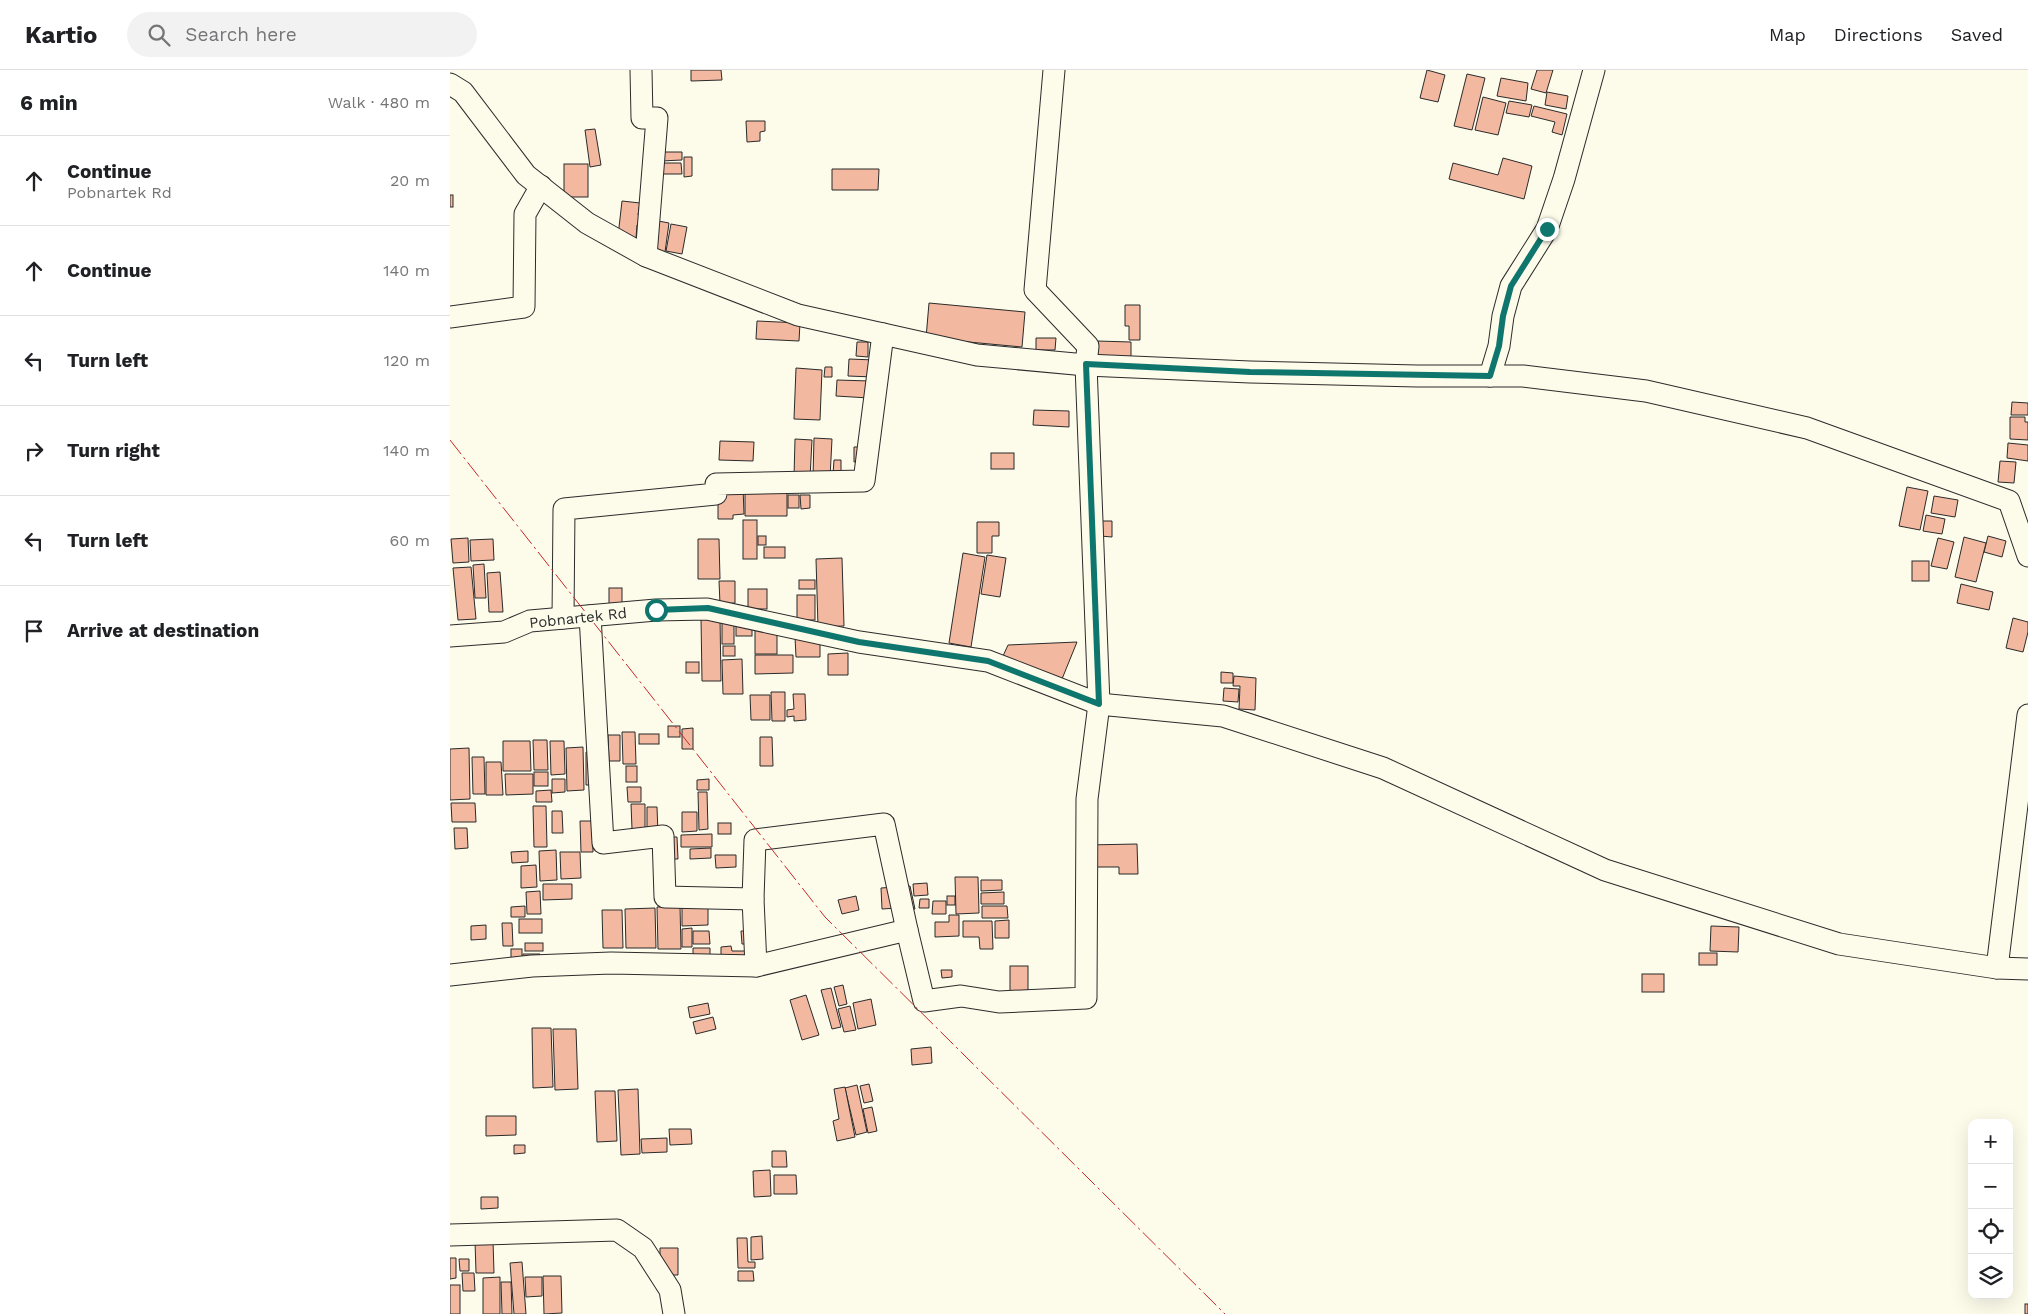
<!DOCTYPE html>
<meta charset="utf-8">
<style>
:root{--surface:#fff;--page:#f2f2f2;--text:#202124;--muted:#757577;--line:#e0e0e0}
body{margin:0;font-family:"Work Sans",sans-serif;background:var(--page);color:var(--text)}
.controls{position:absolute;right:15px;bottom:15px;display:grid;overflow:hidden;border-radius:10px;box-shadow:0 5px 20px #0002}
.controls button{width:45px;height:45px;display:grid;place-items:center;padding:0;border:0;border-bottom:1px solid var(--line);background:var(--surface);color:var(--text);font:25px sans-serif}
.stop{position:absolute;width:15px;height:15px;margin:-11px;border:4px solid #0f766e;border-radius:50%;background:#fff}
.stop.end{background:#0f766e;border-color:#fff;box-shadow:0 1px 5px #0008}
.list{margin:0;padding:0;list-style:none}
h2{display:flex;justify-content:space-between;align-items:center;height:65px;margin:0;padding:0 20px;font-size:21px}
h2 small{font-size:16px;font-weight:400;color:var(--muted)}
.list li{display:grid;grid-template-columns:32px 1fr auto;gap:15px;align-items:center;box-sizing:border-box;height:90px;padding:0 20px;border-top:1px solid var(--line)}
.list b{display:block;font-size:19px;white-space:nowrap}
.list p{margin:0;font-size:16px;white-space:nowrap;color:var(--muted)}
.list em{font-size:16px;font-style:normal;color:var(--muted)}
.icon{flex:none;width:28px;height:28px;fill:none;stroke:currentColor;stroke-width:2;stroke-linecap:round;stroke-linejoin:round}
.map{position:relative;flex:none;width:1578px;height:1244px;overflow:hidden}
header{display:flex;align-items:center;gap:30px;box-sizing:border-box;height:70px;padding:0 25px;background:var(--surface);border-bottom:1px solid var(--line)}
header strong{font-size:24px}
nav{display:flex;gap:28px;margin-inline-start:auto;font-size:18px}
.search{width:350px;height:45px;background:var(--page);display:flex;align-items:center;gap:12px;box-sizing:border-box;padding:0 18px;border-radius:28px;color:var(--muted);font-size:19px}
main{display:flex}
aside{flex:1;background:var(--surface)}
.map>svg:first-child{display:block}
.building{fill:#f2b8a0;stroke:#2b2b2b}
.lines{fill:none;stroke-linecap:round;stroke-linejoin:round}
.minor-casing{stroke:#2b2b2b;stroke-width:23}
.minor{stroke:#fdfbea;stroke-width:21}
.power{stroke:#c62828;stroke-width:1;stroke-dasharray:18 4 2.5 4;stroke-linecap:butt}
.route{stroke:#0f766e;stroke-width:6}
.labels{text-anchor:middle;stroke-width:4;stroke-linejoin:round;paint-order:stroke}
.street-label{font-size:15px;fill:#2b2b2b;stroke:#fdfbea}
</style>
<header>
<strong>Kartio</strong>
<div class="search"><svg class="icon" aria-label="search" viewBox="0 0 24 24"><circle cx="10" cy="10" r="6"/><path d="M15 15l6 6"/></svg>Search here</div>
<nav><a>Map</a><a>Directions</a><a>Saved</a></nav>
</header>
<main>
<aside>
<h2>6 min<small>Walk · 480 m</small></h2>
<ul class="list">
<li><svg class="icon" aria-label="ahead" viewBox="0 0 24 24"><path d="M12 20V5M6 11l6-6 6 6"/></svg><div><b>Continue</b><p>Pobnartek Rd</p></div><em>20 m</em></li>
<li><svg class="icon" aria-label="ahead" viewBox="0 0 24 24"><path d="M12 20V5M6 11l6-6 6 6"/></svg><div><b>Continue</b></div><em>140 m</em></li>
<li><svg class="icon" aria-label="left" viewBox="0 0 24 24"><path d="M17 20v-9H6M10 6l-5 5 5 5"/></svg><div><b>Turn left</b></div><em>120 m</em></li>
<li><svg class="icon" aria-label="right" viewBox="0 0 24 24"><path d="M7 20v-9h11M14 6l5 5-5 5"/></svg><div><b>Turn right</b></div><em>140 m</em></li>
<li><svg class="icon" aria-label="left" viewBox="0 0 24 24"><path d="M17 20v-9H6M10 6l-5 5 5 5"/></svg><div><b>Turn left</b></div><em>60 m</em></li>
<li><svg class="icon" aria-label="arrive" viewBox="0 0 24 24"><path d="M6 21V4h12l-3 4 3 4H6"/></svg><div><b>Arrive at destination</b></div></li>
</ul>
</aside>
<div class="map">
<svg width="1578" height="1244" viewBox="0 0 1578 1244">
<rect width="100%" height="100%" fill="#fdfbea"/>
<g class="building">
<path d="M241,0H271L272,10L241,11Z"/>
<path d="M977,0L995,5L988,32L970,28Z"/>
<path d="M1087,0H1103L1096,23L1081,19Z"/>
<path d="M1017,4L1035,8L1022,60L1004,56Z"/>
<path d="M1051,8L1078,13L1076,31L1047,26Z"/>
<path d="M1097,22L1118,26L1116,39L1095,35Z"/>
<path d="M1033,27L1056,33L1048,65L1025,60Z"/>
<path d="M1059,31L1082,35L1079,47L1056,43Z"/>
<path d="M1084,36L1117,44L1112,65L1102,62L1105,52L1081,46Z"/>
<path d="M296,51H315V61L310,62V71L297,72Z"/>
<path d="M145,59L151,95L140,97L135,60Z"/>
<path d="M211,82H232V90L211,91Z"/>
<path d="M234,87H242V106L234,107Z"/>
<path d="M1053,88L1082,96L1074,129L999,109L1003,93L1048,105Z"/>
<path d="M211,93H231L232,104H211Z"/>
<rect x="114" y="94" width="24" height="33"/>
<path d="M382,99H429L428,120H382Z"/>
<rect x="0" y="125" width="3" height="12"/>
<path d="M172,131L190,133L188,145L195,146L194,156L187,155L186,168L168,166Z"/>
<path d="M203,150L219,153L215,182L199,179Z"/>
<path d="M221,154L237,157L232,184L216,181Z"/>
<path d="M479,233L575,242L572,277L476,268Z"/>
<path d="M675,235H690V270H679V256H675Z"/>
<path d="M307,251L350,253L349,271L306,269Z"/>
<path d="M586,268H606L605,280H586Z"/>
<path d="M647,271L681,272V287L647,286Z"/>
<path d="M407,272H418V287L406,286Z"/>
<path d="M399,289L425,290L424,307L398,306Z"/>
<path d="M375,297H382V307H374Z"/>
<path d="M346,298L372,300L370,350L344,349Z"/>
<path d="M387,310L420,311L419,328L386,326Z"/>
<path d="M1562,332L1578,333V345H1561Z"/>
<path d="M584,340L619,341V357L583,355Z"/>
<path d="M1560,347H1575V352H1578V370L1560,369Z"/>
<path d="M364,368L382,369L380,408L363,407Z"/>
<path d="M345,369L362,370L360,408L344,407Z"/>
<path d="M270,371L304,372L303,391L269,390Z"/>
<path d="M1558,373L1578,375V391L1557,388Z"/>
<path d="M404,377H413L412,392H404Z"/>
<rect x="541" y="383" width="23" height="16"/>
<path d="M384,390H391V404H383Z"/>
<path d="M1550,391L1566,392L1564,413L1548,412Z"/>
<path d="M337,415V446H295V416Z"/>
<path d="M268,417H293L294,444L283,445V449H268Z"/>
<path d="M1457,417L1478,421L1470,460L1449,456Z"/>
<rect x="338" y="425" width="11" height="13"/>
<path d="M350,425H360V438L351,439Z"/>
<path d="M1484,426L1508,430L1505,447L1481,443Z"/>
<path d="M1476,445L1495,449L1492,464L1473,461Z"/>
<rect x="293" y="450" width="14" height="39"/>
<path d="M650,451H662V467L650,466Z"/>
<path d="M527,452H549V466H542V483H527Z"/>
<rect x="308" y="466" width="8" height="9"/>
<path d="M1538,466L1556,471L1552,487L1534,482Z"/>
<path d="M1514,467L1536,473L1526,512L1505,507Z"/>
<path d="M18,468L19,492L3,493L1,469Z"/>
<path d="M1488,468L1504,472L1497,499L1481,496Z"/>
<path d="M43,469L44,490L21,491L20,470Z"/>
<path d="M248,469H269L270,509H248Z"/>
<rect x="314" y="477" width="21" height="11"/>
<path d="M513,483L535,487L521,577L499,573Z"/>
<path d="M537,485L556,488L550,527L531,524Z"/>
<path d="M392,488L394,556L368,557L366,489Z"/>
<rect x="1462" y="491" width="17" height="20"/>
<path d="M34,494L36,528H25L23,495Z"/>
<path d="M21,497L26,549L8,550L3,498Z"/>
<path d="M50,502L53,542H39L37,503Z"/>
<rect x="349" y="510" width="16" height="9"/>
<path d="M269,511H285V533L270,534Z"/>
<path d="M1511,514L1543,522L1539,540L1507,533Z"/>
<rect x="159" y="518" width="13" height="18"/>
<rect x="298" y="519" width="19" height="20"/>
<rect x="347" y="525" width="18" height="25"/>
<path d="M251,548H270L271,611H252Z"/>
<path d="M1563,548L1578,552V562L1573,582L1556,578Z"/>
<rect x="272" y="552" width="12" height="22"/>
<rect x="286" y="554" width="16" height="12"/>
<rect x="305" y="559" width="22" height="25"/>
<path d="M345,567H370V587H346Z"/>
<path d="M627,572L612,609L553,586L558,575Z"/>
<rect x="273" y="576" width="12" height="10"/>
<path d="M398,583V605H378V584Z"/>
<path d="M305,585H343V603L305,604Z"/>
<path d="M292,589L293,624H273L272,590Z"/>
<rect x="236" y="592" width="13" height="11"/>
<path d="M771,602L783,603V613H771Z"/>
<path d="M784,606L806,608L805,640L789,639L790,616H783Z"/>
<path d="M774,618L789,619L788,632L773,631Z"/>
<path d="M321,622H335V651H322Z"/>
<path d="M343,624H355L356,650L344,651V646L337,647V640L344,639Z"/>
<path d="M300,625H320V650H301Z"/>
<rect x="218" y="656" width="12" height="11"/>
<path d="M243,658V679H232V659Z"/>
<path d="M172,662H185L186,694H173Z"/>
<rect x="189" y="664" width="20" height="10"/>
<path d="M158,665H170V691H159Z"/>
<path d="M310,667H322L323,696H310Z"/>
<path d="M83,670H97L98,700H84Z"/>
<path d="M53,671H80L81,701H53Z"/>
<path d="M100,671H114L115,704L101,705Z"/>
<path d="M133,677L134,720L117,721L116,678Z"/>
<path d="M19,678L20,729L0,730V679Z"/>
<path d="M146,681L147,715H136V682Z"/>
<path d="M22,687H34L35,724H23Z"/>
<path d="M36,692H51L53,725H36Z"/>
<rect x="176" y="696" width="11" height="16"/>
<rect x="84" y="702" width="14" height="14"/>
<path d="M55,704H83V724L56,725Z"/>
<path d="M102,709H115V722L102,723Z"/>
<path d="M259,709V720H247V710Z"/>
<path d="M177,717H191V732H178Z"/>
<path d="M101,720L102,732H86V721Z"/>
<path d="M248,722H257L258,759L249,760Z"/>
<path d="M1,733H25L26,752H2Z"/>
<path d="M181,734H195V759H182Z"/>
<path d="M83,736H96L97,777H84Z"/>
<path d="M197,737H207L208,764L197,765Z"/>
<path d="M102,741H112L113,763H102Z"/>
<path d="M232,742H247V761L232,762Z"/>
<path d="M130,751H142L143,782H131Z"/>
<rect x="268" y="753" width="13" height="11"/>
<path d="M4,758H17L18,778L5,779Z"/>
<path d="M262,764V777H231V765Z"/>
<path d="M216,767H227L228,789H216Z"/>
<path d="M687,774L688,804H669V797H638L637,775Z"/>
<path d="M261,778V788L240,789V779Z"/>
<path d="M106,780L107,810L90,811L89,781Z"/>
<path d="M78,781V792L62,793L61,782Z"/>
<path d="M110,782H130L131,808L111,809Z"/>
<path d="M265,785H286V797L266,798Z"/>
<path d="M86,795L87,817L71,818V796Z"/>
<path d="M505,807H528L529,843L506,844Z"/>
<path d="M531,810H552V820L531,821Z"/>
<path d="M477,813L478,825L464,826L463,814Z"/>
<path d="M93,814H122V829L93,830Z"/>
<path d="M460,816L465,839L456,841L451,818Z"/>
<path d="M445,817L447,838L432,839L431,818Z"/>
<path d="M90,821L91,844H77L76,822Z"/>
<path d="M554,822V834H531V823Z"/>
<path d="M406,826L409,840L392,844L388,830Z"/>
<rect x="497" y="826" width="8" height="9"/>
<path d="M470,829H479V838H469Z"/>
<path d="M483,831H496V844H482Z"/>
<path d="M75,836V847H61V837Z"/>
<path d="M230,836L231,879H208L207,837Z"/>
<path d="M232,836H258V855L232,856Z"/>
<path d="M532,836H557L558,848H532Z"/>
<path d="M205,838L206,878H176L175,839Z"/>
<path d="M152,840H172L173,878H153Z"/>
<path d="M499,845H509V866L485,867V852H499Z"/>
<rect x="69" y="849" width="23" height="14"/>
<path d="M559,850V868H545V851Z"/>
<path d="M513,851H542L543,879H530L529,867H513Z"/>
<path d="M52,853H62L63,876H53Z"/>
<path d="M36,855V869L21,870V856Z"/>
<path d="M1261,856L1289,857L1288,882L1260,881Z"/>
<path d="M242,858V877H232V859Z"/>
<path d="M243,861H259L260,874H243Z"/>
<path d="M291,861H303L304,874H292Z"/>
<rect x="75" y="873" width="18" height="8"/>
<path d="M281,876L282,881H299L300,893H271V877Z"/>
<path d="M243,878H260V890L243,891Z"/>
<rect x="61" y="879" width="11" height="15"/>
<rect x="1249" y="883" width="18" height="12"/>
<path d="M73,884H90V892L73,893Z"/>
<rect x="560" y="896" width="18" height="31"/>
<path d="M491,900H502V907L492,908Z"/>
<rect x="1192" y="904" width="22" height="18"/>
<path d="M393,915L397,934L389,936L384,917Z"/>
<path d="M381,918L391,957L382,959L371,920Z"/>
<path d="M356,925L369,965L352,970L340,930Z"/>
<path d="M421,929L426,955L408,959L403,933Z"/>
<path d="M258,933L260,944L240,948L238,937Z"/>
<path d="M400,936L406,960L394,962L388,939Z"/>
<path d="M263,947L266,959L246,964L243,952Z"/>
<path d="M82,958H101L103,1017L83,1018Z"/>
<path d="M103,959H126L128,1019L105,1020Z"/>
<path d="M481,977L482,993L462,995L461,979Z"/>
<path d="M419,1014L423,1031L414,1033L410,1016Z"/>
<path d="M407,1015L417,1062L406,1065L395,1018Z"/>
<path d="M395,1017L405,1067L387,1071L383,1051L389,1049L384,1019Z"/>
<path d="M188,1019L190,1084L171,1085L168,1020Z"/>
<path d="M145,1021H165L167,1071L147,1072Z"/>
<path d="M422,1037L427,1061L418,1063L413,1039Z"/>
<path d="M36,1046H66V1065L36,1066Z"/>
<path d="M219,1059H241L242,1074L220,1075Z"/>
<path d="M217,1068V1082L192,1083L191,1069Z"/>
<path d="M64,1075H75V1083L64,1084Z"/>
<path d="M322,1081H336L337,1097H322Z"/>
<path d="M320,1100L321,1126L304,1127L303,1101Z"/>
<path d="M324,1105H346L347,1124H324Z"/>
<path d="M31,1127H48V1138L31,1139Z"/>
<path d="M312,1166L313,1189L301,1190V1167Z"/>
<path d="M287,1168H297L298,1192H305V1198H288Z"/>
<path d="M25,1171H43L44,1203H26Z"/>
<path d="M210,1178H228V1205H216L210,1197Z"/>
<path d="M0,1188H6V1208L0,1209Z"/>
<path d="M9,1189H19V1201H10Z"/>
<path d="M72,1192L76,1244H64L60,1193Z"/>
<path d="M288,1201H303L304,1211H288Z"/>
<path d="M12,1203H24L25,1221H13Z"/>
<path d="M93,1206H111L112,1243L94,1244Z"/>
<path d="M50,1207V1244H33V1208Z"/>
<path d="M75,1207H92V1226L76,1227Z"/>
<path d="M51,1212H61L62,1244H52Z"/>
<rect x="0" y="1215" width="10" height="29"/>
<rect x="1575" y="1234" width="3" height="10"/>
</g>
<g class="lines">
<g class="minor-casing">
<g id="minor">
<path d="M191,0L192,48H207L196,186"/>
<path d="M0,14L13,22L76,105L137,153L196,186L348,245L527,285L636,295L800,302L967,306H1073L1196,321L1357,358L1559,431L1578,486"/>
<path d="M0,247L74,237L75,144L91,116"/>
<path d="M1040,306L1049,276L1053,246L1061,216L1097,159L1114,109L1144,0"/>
<path d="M140,546L153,773L213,766L215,827L303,829"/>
<path d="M113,548L114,439L266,424V414L414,411L433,264"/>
<path d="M0,566L54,562L80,551L206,540L257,539L409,572L538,591L649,634L636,295L638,276L585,220L604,0"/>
<path d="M306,896L303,829L305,770L434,754L457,860"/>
<path d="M1547,898L1578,645"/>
<path d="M0,905L82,896L161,893L306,896L457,860L474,931L511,926L549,932L636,928L637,729L649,634L773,646L933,698L1155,800L1389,874L1547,898L1578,899"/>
<path d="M0,1165L167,1160L193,1178L220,1220L224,1244"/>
</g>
</g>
<use href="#minor" class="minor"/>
<path class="power" d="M0,370L375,847L775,1244"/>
</g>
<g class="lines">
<path class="route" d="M206,540L258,538L409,572L538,591L649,634L636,294L800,302L1040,306L1049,276L1053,246L1061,216L1097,159"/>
</g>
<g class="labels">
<g class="street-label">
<text transform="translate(128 548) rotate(-6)" y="5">Pobnartek Rd</text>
</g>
</g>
</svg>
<div class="controls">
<button>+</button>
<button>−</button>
<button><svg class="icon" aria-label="locate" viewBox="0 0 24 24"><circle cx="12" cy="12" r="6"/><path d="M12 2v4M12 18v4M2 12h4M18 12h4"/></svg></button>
<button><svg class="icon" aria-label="layers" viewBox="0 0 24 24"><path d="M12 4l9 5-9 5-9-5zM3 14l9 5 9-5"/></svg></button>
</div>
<div class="stop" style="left:206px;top:540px"></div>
<div class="stop end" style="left:1097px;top:159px"></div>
</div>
</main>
